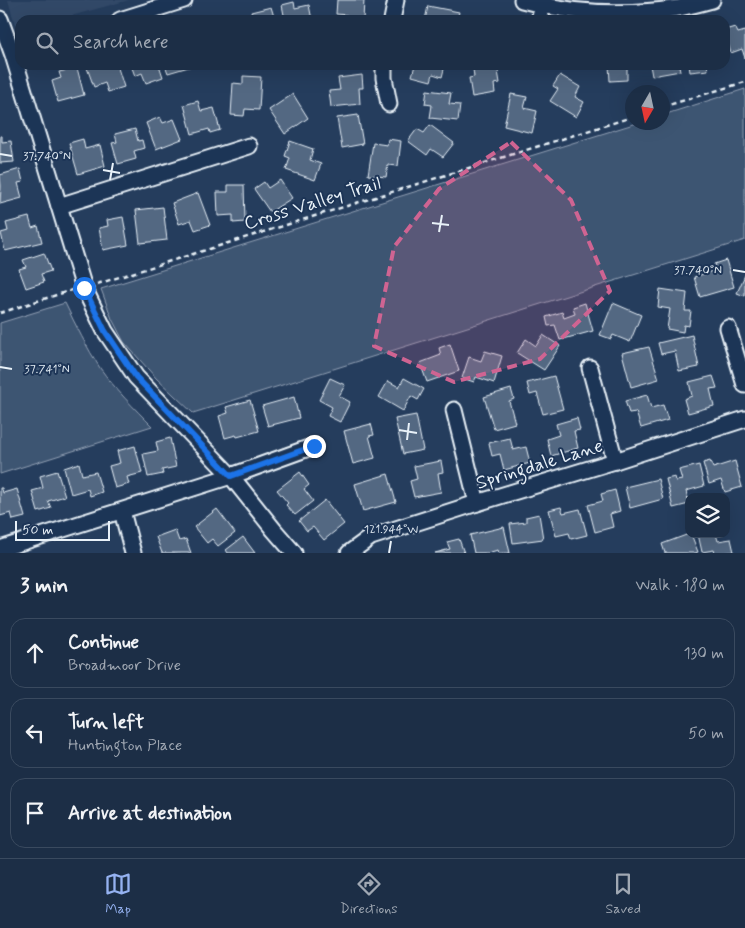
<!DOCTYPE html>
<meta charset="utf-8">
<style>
:root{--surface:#1c2e46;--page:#293a51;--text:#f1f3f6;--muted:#a0a8b3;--line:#3a4a5f;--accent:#95b2f1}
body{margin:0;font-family:Mynerve,sans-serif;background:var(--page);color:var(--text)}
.controls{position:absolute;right:15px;bottom:15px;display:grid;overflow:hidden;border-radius:10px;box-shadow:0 5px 20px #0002}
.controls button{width:45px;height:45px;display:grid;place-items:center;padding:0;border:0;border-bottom:1px solid var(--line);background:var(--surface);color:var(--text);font:25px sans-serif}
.compass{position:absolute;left:625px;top:85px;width:45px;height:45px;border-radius:50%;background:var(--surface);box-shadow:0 5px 20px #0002;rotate:189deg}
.scale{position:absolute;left:15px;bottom:12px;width:95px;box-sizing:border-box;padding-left:5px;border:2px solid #e8f1f8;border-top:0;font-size:14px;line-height:18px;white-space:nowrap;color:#e8f1f8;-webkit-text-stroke:4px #1d3557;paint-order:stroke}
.stop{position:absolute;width:15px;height:15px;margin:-11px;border:4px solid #1a73e8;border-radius:50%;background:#fff}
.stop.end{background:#1a73e8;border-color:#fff;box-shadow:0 1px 5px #0008}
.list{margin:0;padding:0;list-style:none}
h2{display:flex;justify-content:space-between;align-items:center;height:65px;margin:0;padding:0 20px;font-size:21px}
h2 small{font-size:16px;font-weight:400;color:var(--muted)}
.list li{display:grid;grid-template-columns:32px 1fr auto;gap:15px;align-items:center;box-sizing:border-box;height:70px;margin:0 10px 10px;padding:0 10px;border:1px solid var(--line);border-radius:15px}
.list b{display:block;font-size:19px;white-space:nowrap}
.list p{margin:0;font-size:16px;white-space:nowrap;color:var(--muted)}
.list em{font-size:16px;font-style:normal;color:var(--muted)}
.icon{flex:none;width:28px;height:28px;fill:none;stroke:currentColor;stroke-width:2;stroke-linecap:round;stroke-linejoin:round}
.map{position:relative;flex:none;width:745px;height:553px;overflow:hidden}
.search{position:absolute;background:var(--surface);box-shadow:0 5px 20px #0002;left:15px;right:15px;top:15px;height:55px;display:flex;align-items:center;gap:12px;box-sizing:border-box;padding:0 18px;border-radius:15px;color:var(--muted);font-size:19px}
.sheet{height:305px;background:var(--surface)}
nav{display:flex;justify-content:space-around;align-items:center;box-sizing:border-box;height:70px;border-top:1px solid var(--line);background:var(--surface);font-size:14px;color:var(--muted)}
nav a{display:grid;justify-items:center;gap:2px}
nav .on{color:var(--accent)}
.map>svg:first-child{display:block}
.built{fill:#334a68}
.green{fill:#3e5472;stroke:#93a2b5}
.building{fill:#536782;stroke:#e8f1f8}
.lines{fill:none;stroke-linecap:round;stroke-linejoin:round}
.minor-casing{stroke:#e8f1f8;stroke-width:19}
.path{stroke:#e8f1f8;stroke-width:2.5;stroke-dasharray:5 4;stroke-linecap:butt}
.minor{stroke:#1d3557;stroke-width:15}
.route{stroke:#1a73e8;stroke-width:6}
.marked{fill:#cf6492;fill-opacity:0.2;stroke:#cf6492;stroke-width:4;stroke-dasharray:10 6;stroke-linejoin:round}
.ticks{fill:none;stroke:#e8f1f8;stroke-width:2}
.labels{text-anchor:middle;stroke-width:4;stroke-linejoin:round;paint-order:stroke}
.street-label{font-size:19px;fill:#e8f1f8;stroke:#1d3557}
.ticks-label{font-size:12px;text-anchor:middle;fill:#e8f1f8;stroke:#1d3557;stroke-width:4;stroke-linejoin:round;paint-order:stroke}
</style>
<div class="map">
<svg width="745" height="553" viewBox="0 0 745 553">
<rect width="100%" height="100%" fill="#253d5d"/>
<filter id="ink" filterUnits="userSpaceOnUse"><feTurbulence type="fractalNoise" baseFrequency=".02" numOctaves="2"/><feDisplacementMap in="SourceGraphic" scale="10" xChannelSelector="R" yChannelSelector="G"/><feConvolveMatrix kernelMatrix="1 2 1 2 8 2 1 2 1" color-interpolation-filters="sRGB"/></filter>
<g filter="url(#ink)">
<path class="built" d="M8,0H129L56,20H20V30L17,31Z"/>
<g class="green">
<path d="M745,89V240L193,413L156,378L124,342L112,319L101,289L637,123L662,122L663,115Z"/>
<path d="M65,303C76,326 87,348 100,368C115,389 134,408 152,426L0,474V323Z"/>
</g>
<g class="building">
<path d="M337,0H364L363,20H347V15L336,14Z"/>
<path d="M294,2L295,8L309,5L312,20H285L282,5Z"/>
<path d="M428,6L459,12L457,20H425Z"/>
<path d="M271,7L275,20H253L251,12Z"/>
<path d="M735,27L738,33L745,31V58L742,49L731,53L725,34V30Z"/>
<path d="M86,65H99V66L103,65H117L124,87L108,92L105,83L94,87Z"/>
<path d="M131,65H159L163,77L146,83L142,73L135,76Z"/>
<path d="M165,65H191L192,66L168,73Z"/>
<path d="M415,65H445L442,77L433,74L431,81L412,76Z"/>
<path d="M497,65L500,83L494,84L495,93L472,97L469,78L474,77L473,69Z"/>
<path d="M609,65H636V67H627V80L610,81Z"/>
<path d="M650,65H679L680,71L652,76Z"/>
<path d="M689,65H707L708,70L690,72Z"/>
<path d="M77,68L84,95L58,102L52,81L61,78L59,72Z"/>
<path d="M362,75L363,88H359L360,104L331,107L329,91L340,90L338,78Z"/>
<path d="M560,75L580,87L575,97L584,102L576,117L550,101L558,89L553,86Z"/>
<path d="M243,76L261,77L259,110L245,109L244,116L231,115L233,83L243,84Z"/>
<path d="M427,90L451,93L449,104L460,105L458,121L430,118L432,105L425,104Z"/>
<path d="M293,94L308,118L285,134L269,110Z"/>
<path d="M511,94L527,97L524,108L537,111L532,133L504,126Z"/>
<path d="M198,101L201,111L214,108L220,130L210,133L209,129L192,134L184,105Z"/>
<path d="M358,115L363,144L342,148L337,118Z"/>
<path d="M160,117L163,123L174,119L182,139L156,149L146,123Z"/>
<path d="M430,125L454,143L443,157L431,149L427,155L408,141L417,129L424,133Z"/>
<path d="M135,129L138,141L142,140L144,148L134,151L136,159L118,164L112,143L117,142L115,134Z"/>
<path d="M0,136H2V142L11,141L14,162L0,163Z"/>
<path d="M83,139L85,149L100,145L105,166L78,174L69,143Z"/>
<path d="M388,139L401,141L398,166L388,165L386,177L368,175L373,143L387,145Z"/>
<path d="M290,141L313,149L310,160L321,164L315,180L286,170L290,158L285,156Z"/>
<path d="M20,169L23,182L18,183L22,198L0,204L1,186L0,175Z"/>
<path d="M280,180L292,198L270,212L254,189L264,182L268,188Z"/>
<path d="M228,185H244L245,222L233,223V215L218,216L217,192H228Z"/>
<path d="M198,193L210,225L195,230L191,220L179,224L172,203Z"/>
<path d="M163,207L167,240L140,243L136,210Z"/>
<path d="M29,217L32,228L38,226L42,242L5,251L1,233L8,231L6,223Z"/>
<path d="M123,217L128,245L103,250L99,228L108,226L107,220Z"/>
<path d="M44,253L51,271L41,274L44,282L26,288L19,269L26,267L23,260Z"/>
<path d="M726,260L734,287L700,297L694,277L716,270L714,264Z"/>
<path d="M745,275V296L737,293Z"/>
<path d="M660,289L687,293L685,311H691L689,326L684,325L683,332L667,329L670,309L658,307Z"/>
<path d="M585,303L593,331L560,340L555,325L548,326L546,317L562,312L564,318L575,314L573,307Z"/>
<path d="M613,303L641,315L630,342L613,335L611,339L600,335Z"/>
<path d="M543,335L560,346L544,370L517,353L526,339L536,346Z"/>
<path d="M692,335L699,367L679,371L675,351L661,354L658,343Z"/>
<path d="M450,344L459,371L427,382L420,363L441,355L439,348Z"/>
<path d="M649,347L659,379L631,387L622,353Z"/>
<path d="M485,351L502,356L494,383L476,377L474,382L462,378L469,357L481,361Z"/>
<path d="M554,376L563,409L543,414L537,393L530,395L527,383Z"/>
<path d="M713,376L717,388L710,389L714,406L688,413L684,399L692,396L689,382Z"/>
<path d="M330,378L345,385L339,396L350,402L340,422L328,416L332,407L319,400Z"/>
<path d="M404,378L424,389L418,400L411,396L403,411L379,397L388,381L399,387Z"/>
<path d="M511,389L514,399L509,401L515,423L494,429L484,397Z"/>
<path d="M647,395L651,408L663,405L668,420L641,428L636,412L629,413L625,401Z"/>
<path d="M294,397L299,418L268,426L262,406Z"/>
<path d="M250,400L259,431L237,437L236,435L225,438L219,416L228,413L226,407Z"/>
<path d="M416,415L423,450L403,454L395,419Z"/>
<path d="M577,418L580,430L574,431L578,448L551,456L547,439L559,435L556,424Z"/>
<path d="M371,424L374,435L369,436L375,458L353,464L344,431Z"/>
<path d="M170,438L176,467L162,470L163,474L148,477L143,454L158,451L156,442Z"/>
<path d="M510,438L513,450L526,447L530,463L504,470L500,454L492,456L489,443Z"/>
<path d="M135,446L142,473L127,477L129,484L115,488L109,466L120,463L117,451Z"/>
<path d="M441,461L443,472L438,473L441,492L414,497L410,481L417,479L414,466Z"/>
<path d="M710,461L713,468L735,461L742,487L725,492L721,480L709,484L703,463Z"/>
<path d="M79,463L82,475L96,472L102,492L90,496L88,489L71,494L64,468Z"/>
<path d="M699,465L704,486L686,491L689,504L673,508L666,479L675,477L676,481L682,480L679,470Z"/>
<path d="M57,471L65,496L48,501L51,508L38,512L32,491L43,488L40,476Z"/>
<path d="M300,472L309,485L304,489L313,501L295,515L286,505L288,503L277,490Z"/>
<path d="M388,474L396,502L363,511L355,484Z"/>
<path d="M658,479L663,499L630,508L625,487Z"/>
<path d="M0,488H2L3,493L17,489L25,517L13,520L11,513L0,516Z"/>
<path d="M615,490L620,511L610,514L613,527L595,532L588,505L603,501L601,494Z"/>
<path d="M325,500L344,524L324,540L313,527L307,531L299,521Z"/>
<path d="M561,507L563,513L580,509L587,535L571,539L569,533L556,536L549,510Z"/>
<path d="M217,509L235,533L218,546L212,539L207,543L194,527Z"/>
<path d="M539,514L543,539L513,543L510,524L526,522V517Z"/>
<path d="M504,527L510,553H499L498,550L487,553H474L470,535Z"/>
<path d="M175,530L179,541L186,539L191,553H162L156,537Z"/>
<path d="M689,534H691L698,552L695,553H665L662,544Z"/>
<path d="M698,534H716L718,541L731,539L734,552L715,553L714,550L702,552Z"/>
<path d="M243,537L255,553H228L226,550Z"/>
<path d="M459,539L464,553H435L450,549L447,542Z"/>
</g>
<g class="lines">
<g class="minor-casing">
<g id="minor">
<path d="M522,0C572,14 627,16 679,8C690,6 701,3 712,0"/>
<path d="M0,19L13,55L84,288L105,331L136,377L231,476L274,530L294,553"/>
<path d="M120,20L184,0"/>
<path d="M392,20L396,0"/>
<path d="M539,20L544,0"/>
<path d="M384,65V78L389,104"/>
<path d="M59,206L249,146"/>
<path d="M728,328L745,385"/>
<path d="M590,368L615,461"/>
<path d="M454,410L477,503"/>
<path d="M122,511L133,553"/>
<path d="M0,549L231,476L314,446"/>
<path d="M349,553L371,537L477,503L615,461L745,419"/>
</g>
</g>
<g class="path">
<path d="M662,107L745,82"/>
<path d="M97,284L632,117"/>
<path d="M0,313L72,290"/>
</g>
<use href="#minor" class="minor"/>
</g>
</g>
<g class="lines" filter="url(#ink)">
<path class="route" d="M84,288L105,331L136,377L231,476L314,446"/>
</g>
<path class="marked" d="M511,142L571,200L610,291L540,359L454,382L374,346L394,247L439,189Z"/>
<path class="ticks" d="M0,154L12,156M103,170L120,173M110,180L113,163M432,223L449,225M439,232L442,215M733,270L745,272M0,367L12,369M399,430L417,433M407,440L409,423M389,553L391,541"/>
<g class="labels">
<g class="street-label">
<text transform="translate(312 202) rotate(-17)" y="7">Cross Valley Trail</text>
<text transform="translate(539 463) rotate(-17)" y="7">Springdale Lane</text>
</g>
</g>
<g class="ticks-label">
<text x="47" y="160">37.740°N</text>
<text x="698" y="274">37.740°N</text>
<text x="47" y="373">37.741°N</text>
<text x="391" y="533">121.944°W</text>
</g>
</svg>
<div class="controls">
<button><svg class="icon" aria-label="layers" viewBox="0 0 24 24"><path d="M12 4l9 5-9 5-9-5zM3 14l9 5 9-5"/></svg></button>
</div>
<svg class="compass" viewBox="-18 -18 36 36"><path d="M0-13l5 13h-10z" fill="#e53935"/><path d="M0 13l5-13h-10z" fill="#a0a8b3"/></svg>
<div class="scale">50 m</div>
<div class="stop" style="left:84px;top:288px"></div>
<div class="stop end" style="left:314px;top:446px"></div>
<div class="search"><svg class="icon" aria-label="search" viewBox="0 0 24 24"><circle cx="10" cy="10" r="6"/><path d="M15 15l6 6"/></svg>Search here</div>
</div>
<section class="sheet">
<h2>3 min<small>Walk · 180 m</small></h2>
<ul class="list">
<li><svg class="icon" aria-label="ahead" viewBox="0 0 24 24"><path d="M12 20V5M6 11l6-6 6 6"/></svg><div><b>Continue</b><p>Broadmoor Drive</p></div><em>130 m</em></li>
<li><svg class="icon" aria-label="left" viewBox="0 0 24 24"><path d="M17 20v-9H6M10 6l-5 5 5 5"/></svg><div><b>Turn left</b><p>Huntington Place</p></div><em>50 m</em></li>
<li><svg class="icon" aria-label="arrive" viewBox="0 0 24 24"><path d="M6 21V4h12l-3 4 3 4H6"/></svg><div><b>Arrive at destination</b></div></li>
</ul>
</section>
<nav>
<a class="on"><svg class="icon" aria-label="map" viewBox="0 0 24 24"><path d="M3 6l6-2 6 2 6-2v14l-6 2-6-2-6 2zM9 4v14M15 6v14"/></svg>Map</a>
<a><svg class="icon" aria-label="directions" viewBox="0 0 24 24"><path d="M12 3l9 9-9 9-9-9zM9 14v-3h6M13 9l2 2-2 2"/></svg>Directions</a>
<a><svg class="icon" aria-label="saved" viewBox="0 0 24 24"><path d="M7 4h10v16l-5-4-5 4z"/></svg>Saved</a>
</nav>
